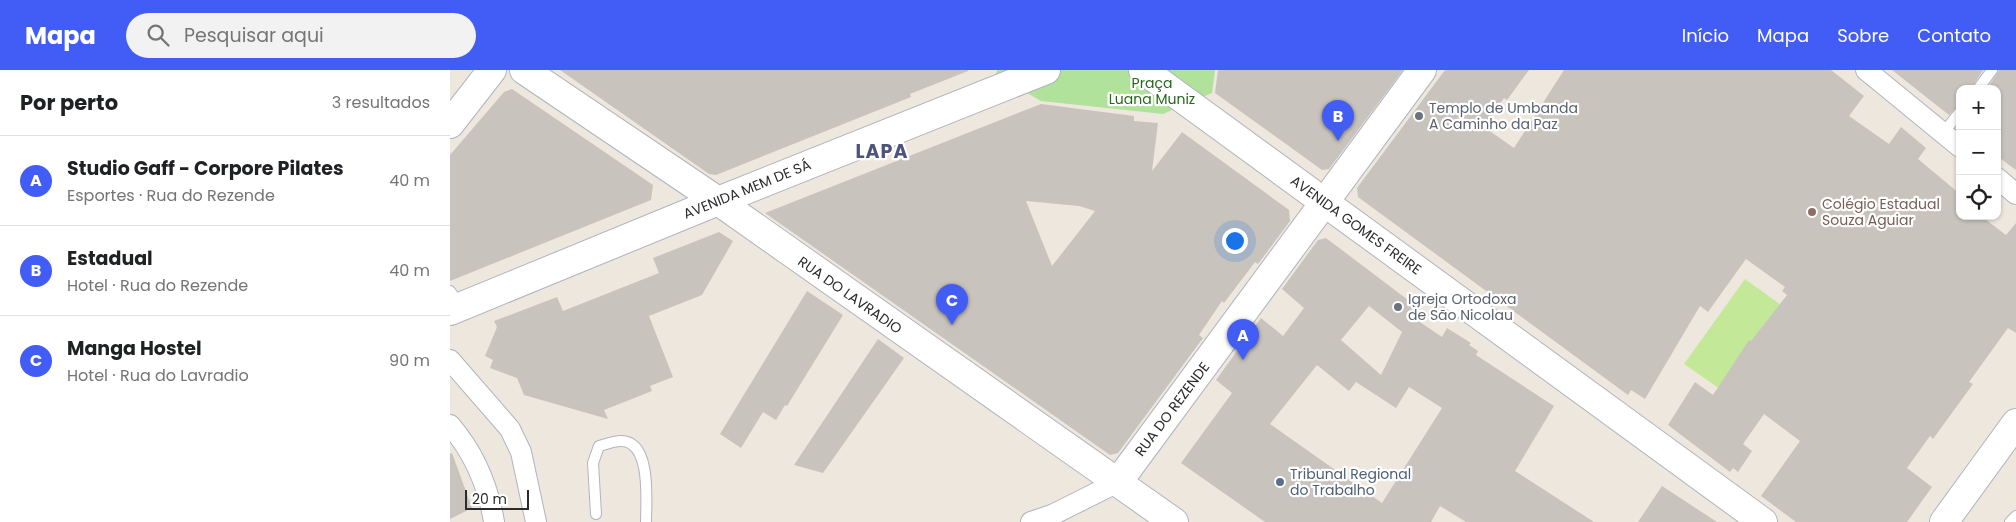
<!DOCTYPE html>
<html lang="pt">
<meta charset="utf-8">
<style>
:root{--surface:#fff;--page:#f2f2f2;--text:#202124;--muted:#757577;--line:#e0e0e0;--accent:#425cf6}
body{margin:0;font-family:Poppins,sans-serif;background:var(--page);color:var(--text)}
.controls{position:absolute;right:15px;top:15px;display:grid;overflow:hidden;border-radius:10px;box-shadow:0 1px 4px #0004}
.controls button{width:45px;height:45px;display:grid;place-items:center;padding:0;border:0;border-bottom:1px solid var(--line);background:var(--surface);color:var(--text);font:25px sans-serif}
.scale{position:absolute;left:15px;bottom:12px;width:64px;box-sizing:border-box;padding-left:5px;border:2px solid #2b2b2b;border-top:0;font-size:14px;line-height:18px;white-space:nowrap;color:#2b2b2b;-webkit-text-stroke:4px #fff;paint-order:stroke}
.you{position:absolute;left:784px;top:170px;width:18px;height:18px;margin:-12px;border:4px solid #fff;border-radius:50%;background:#1a73e8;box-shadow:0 0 0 8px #1a73e833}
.badge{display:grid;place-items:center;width:32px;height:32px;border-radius:50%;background:var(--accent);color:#fff;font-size:16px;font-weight:700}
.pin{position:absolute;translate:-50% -41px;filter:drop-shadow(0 1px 2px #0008)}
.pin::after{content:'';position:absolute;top:26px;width:18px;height:15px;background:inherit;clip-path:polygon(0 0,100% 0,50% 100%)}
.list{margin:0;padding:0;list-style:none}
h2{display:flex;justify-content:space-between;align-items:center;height:65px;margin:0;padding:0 20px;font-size:21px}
h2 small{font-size:16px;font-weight:400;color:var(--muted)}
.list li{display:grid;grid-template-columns:32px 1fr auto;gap:15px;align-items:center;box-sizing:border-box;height:90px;padding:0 20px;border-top:1px solid var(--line)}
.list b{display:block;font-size:19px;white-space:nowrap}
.list p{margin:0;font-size:16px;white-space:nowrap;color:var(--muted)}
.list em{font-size:16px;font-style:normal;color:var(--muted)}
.icon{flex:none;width:28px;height:28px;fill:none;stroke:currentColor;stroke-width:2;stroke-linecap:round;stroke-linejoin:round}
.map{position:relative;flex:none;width:1566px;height:452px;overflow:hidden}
header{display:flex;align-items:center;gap:30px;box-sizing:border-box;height:70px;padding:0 25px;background:var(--accent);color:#fff}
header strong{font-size:24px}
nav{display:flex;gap:28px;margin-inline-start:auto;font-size:18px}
.search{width:350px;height:45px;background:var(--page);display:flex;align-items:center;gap:12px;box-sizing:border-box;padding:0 18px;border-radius:28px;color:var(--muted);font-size:19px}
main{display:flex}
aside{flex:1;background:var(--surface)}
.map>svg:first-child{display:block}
.green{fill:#b1e29c}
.pitch{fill:#c3e998}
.building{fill:#c8c4bd;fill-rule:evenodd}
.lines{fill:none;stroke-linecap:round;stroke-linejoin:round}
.lane-casing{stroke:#b1b4bf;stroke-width:12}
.street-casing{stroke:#b1b4bf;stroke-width:22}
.secondary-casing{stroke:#b1b4bf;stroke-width:30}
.lane{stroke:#fff;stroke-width:10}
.street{stroke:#fff;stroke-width:20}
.secondary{stroke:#fff;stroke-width:28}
.worship-dot{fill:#6b7280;stroke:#fff;stroke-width:2}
.education-dot{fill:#8d6e63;stroke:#fff;stroke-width:2}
.service-dot{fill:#5c6f8a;stroke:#fff;stroke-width:2}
.labels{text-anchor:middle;stroke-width:4.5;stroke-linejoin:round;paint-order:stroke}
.park-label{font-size:14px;fill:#28681c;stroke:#fff}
.worship-label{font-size:14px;fill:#5b616d;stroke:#fff;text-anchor:start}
.street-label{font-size:14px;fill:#2b2b2b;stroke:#fff}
.education-label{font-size:14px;fill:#785e54;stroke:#fff;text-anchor:start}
.service-label{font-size:14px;fill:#4e5e75;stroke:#fff;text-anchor:start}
.district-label{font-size:19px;font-weight:bold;letter-spacing:1px;fill:#4c537c;stroke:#fff}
</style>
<header>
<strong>Mapa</strong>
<div class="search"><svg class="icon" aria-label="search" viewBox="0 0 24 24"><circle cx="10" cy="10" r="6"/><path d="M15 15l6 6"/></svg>Pesquisar aqui</div>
<nav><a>Início</a><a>Mapa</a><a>Sobre</a><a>Contato</a></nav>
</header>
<main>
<aside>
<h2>Por perto<small>3 resultados</small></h2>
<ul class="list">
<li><span class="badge">A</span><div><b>Studio Gaff - Corpore Pilates</b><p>Esportes · Rua do Rezende</p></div><em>40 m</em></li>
<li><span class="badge">B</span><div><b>Estadual</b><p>Hotel · Rua do Rezende</p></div><em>40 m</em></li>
<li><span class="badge">C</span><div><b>Manga Hostel</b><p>Hotel · Rua do Lavradio</p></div><em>90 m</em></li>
</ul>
</aside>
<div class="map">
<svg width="1566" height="452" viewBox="0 0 1566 452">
<rect width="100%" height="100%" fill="#ede7de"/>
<path class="green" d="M547,0H765L762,23L713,44L591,31L546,5Z"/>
<path class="pitch" d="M1295,209L1331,235L1270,319L1234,294Z"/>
<g class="building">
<path d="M110,0H518V1L460,24L461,27L266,105L259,104Z"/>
<path d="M768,0H953L879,99L872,100L765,23Z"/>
<path d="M995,0H1079L1057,30L1054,28L1034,57L1064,78L1114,0H1381L1414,26L1399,46L1439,74L1451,57L1476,78L1468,89L1510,124V146H1531L1556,165L1566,153V263L1558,258L1519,312L1523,314L1483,369L1480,366L1457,398L1482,417L1457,452H1346L1311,426L1350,371L1314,344L1293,374L1302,381L1288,402L1283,398L1280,402L1218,355L1245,312L1263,325L1299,270L1301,271L1337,225L1332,221L1335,217L1296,189L1258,242L1250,236L1195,329L1181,320L1178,325L908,127L907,118Z"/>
<path d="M1442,0H1533L1521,19H1510V35L1499,45Z"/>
<path d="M1549,0H1566V100L1547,86V19H1537Z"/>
<path d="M62,19L203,115L201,130L0,211V85L54,22Z"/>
<path d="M591,34L684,46V51L708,53L702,101L732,62L839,140L840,151L808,194L805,192L774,233L772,231L749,265L753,268L668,383L660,385L315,143ZM576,131L629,136L645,141L602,196Z"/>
<path d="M269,162L283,171L252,225L199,246L223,307L200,316L202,321L154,340L158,349L74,325L67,308L40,298L43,290L35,286L47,257L44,251L107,227L113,241L209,203L203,188Z"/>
<path d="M876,168L966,236L961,246L992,267L997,258L1021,273L1019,275L1028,281L1026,285L1104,336L1065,401L1144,452H1016L990,436L981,452H815L731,393L782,323L766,310L811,248L833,266L854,238L832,219L868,170ZM919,236L952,262L931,305L891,270ZM867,295L899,321L906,312L946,338L959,317L992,338L932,433L820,354Z"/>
<path d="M357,221L393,245L337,336L335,335L326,350L313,342L291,378L270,364Z"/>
<path d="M428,269L454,288L373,403L344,395Z"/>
<path d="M2,383L22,438L0,449V384Z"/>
<path d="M1212,416L1267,452H1188Z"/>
</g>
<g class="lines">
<g class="lane-casing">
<g id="lane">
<path d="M1528,19L1542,0"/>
<path d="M1493,63L1510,42"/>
<path d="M0,221L11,236"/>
<path d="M146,444L143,393L149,376C156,374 164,371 171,371C202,371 196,432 196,452"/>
<path d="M1560,452L1566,446"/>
</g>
</g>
<g class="street-casing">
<g id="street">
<path d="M1416,0L1510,77"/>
<path d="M1547,108L1566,124"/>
<path d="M0,290L60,359L71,382L86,452"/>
<path d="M0,355C25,384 38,415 44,452"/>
<path d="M581,452L602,445L668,412"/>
</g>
</g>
<g class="secondary-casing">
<g id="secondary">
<path d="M74,0L268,131L724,452"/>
<path d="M693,0L1313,452"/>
<path d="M0,54L42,0"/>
<path d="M0,241L268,131L596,0"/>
<path d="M668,412L972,0"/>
<path d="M1494,452L1566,353"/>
</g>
</g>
<use href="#lane" class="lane"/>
<use href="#street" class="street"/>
<use href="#secondary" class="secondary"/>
</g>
<g class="worship-dot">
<circle cx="969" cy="46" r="5"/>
<circle cx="948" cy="237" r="5"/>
</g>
<circle class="education-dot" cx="1362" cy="142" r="5"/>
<circle class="service-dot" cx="830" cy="412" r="5"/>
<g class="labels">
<g class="park-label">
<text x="702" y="18">Praça<tspan x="702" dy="16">Luana Muniz</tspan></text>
</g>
<g class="worship-label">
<text x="979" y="43">Templo de Umbanda<tspan x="979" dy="16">A Caminho da Paz</tspan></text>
<text x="958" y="234">Igreja Ortodoxa<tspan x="958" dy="16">de São Nicolau</tspan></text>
</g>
<g class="street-label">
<text transform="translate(297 119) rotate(-22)" y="5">AVENIDA MEM DE SÁ</text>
<text transform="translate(906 155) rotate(36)" y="5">AVENIDA GOMES FREIRE</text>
<text transform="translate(400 225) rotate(35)" y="5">RUA DO LAVRADIO</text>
<text transform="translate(722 339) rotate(-53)" y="5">RUA DO REZENDE</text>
</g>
<g class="education-label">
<text x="1372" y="139">Colégio Estadual<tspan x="1372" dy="16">Souza Aguiar</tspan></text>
</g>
<g class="service-label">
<text x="840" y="409">Tribunal Regional<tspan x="840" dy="16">do Trabalho</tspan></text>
</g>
<g class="district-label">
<text x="432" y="88">LAPA</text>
</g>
</g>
</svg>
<div class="controls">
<button>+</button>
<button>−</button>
<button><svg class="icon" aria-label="locate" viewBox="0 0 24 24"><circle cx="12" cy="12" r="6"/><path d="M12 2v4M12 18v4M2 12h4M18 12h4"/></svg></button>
</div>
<div class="scale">20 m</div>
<div class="you"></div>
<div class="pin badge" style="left:793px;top:290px">A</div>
<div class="pin badge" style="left:888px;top:71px">B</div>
<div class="pin badge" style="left:502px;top:255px">C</div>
</div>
</main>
